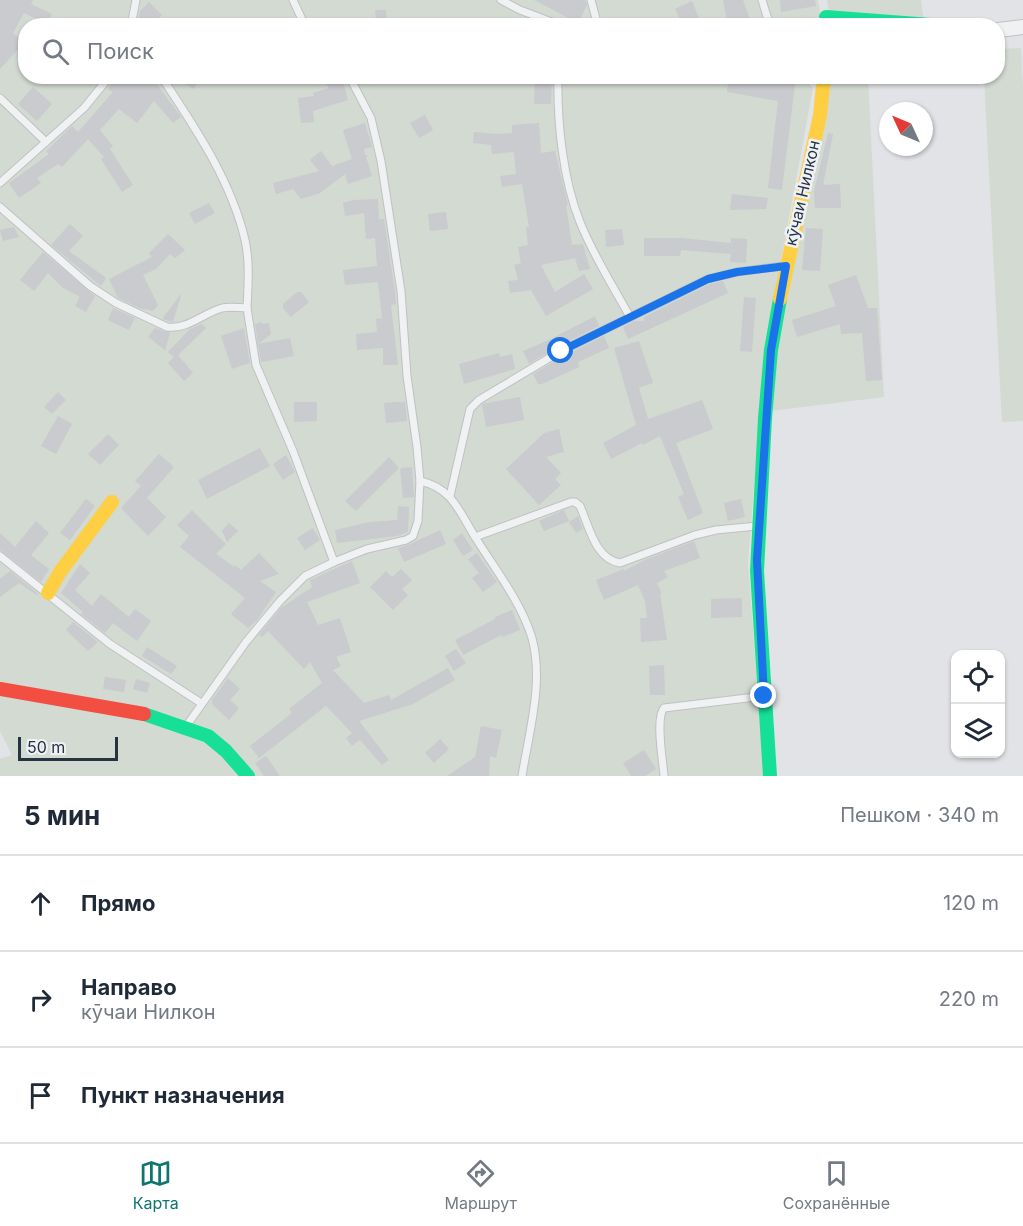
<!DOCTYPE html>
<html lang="ru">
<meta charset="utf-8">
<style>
:root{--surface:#fff;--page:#f2f2f3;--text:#1f2937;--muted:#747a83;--line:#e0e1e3;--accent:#0f766e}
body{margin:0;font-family:Inter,sans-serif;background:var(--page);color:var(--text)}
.controls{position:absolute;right:18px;bottom:18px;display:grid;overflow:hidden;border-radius:12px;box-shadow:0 2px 4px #0004}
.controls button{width:54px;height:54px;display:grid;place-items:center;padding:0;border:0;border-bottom:2px solid var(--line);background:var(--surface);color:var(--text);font:30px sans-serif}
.compass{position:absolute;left:879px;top:102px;width:54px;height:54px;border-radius:50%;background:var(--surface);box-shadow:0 2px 4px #0004;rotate:314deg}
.scale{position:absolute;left:18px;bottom:15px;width:100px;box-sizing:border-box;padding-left:6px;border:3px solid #263341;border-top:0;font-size:16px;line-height:21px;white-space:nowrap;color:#263341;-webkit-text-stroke:4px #eef2f6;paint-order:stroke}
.stop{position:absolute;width:18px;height:18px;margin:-14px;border:4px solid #1a73e8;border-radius:50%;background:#fff}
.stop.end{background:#1a73e8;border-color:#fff;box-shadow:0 2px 6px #0008}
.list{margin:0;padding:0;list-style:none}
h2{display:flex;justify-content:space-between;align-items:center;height:78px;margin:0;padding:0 24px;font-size:26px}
h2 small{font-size:20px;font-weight:400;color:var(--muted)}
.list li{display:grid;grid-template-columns:39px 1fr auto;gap:18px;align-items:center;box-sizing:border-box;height:96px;padding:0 24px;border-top:2px solid var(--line)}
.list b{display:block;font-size:22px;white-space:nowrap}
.list p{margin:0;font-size:20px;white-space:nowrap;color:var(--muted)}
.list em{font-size:20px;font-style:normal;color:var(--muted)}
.icon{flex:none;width:33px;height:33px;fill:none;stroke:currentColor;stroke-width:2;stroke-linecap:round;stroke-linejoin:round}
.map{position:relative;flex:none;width:1023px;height:776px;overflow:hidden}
.search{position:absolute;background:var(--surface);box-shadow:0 2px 4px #0004;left:18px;right:18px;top:18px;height:66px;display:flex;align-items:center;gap:15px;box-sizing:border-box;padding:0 21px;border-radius:24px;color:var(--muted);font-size:22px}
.sheet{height:366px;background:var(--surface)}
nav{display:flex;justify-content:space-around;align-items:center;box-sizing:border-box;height:84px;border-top:2px solid var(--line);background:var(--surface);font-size:16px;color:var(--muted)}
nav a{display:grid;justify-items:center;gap:3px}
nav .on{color:var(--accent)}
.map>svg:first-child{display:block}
.green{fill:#d2dad1}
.building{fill:#c9cbce}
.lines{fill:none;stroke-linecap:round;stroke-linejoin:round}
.lane-casing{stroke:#bfc1c4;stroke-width:9}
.street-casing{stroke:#bfc1c4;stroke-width:16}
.lane{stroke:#f0f1f3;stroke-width:7}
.street{stroke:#f0f1f3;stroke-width:14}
.fast{stroke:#16e098;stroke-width:14}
.slow{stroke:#ffcf43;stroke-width:14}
.jam{stroke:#f24e42;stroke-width:14}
.route{stroke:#1a73e8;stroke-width:8}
.labels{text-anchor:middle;stroke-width:5;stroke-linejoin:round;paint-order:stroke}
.street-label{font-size:16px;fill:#263341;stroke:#eef2f6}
</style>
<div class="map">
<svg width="1023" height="776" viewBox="0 0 1023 776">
<rect width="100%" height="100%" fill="#e1e3e6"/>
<g class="green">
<path d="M0,0H818L822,25L26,26V76L802,77L813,88L765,347L748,563L764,776H0V759L12,755L0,731Z"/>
<path d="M827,0H921L924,24L831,25Z"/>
<path d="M1021,48L1023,91V421L1002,422L984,77L998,76V49Z"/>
<path d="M828,77H868L884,397L770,411L781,307Z"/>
</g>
<g class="building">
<path d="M0,0H33L31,4L52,14L47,24L24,13L13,33L24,43L0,69Z"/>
<path d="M534,0H585L587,5L578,23Z"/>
<path d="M723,0H743L750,20L728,26Z"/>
<path d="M780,0H815L816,6L781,12Z"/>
<path d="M692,1L699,18L683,25L675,9Z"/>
<path d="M149,2L162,15L151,26H147L139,17L140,11Z"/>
<path d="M375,10H386L387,22H376Z"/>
<path d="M116,76H151L181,117L173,123L154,101L137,123L119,109L100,130L113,146L110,149L133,185L122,192L101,159L104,157L88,139L62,167L58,164L37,178L41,183L19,198L9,183L49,154L46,151L72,126L78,132L113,92L108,89Z"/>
<path d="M171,76H200L194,89Z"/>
<path d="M320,76H338L344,85L348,100L313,111L314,122L301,123L298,98L314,96L313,93L329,88Z"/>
<path d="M535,76H552L551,104H534Z"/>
<path d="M729,76H753L772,80L771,82L795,84L782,190L768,188L778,101L727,92Z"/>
<path d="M33,87L52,104L37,121L18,104Z"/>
<path d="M425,115L433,130L419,138L410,123Z"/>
<path d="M365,123L372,147L364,149L365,155H368L366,157L372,176L348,184L345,174L320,193L301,199L293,189L276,194L273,183L319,171L310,160L321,151L332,166L352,159L343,130Z"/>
<path d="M539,123L541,153L555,151L568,205H566L572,245L583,244L590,269L579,271L575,258L541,265L555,292L584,274L593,289L546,316L531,290L510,293L508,281L518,280L514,265L521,263L518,247L528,245L526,227H529L522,184L502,187L500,176L516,174L514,152L492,154L491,145L473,143L474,132L497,134L512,133V125Z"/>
<path d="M828,133L833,134L823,185L840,184L841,208H815L814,191Z"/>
<path d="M732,194L768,198L766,209L730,210Z"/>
<path d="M378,199L379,219H384L395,292L396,304L391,305L398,365H383V348L357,350L356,334L377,332L376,319L382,318L378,282L345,285L343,270L377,266L375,238L366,239L364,213L345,216L343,203L353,200Z"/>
<path d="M209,203L215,213L195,224L189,213Z"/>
<path d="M446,212L448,229L430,231L428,214Z"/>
<path d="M70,224L83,236L69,251L106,278L101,286L51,245Z"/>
<path d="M14,227L19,237L3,241L0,230Z"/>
<path d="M806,228L823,229L820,271L802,270Z"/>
<path d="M622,229L624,245L606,247L605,230Z"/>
<path d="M168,234L185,250L175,258L170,254L156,269L143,275L158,305L153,311L139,308L118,298L109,279L152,257L149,253Z"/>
<path d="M644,238H682L731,243V238L747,239L746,263L730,262L731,254L681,250L680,256H644Z"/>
<path d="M43,252L95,296L86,312L75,306L80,297L62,287L48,273L34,291L20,280Z"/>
<path d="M856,275L868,308H877L882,380L866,381L862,333L841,334L840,324L797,337L792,320L836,306L828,285Z"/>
<path d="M723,281L728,293L628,339L623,327L634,321H644V317L710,284Z"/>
<path d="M297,292H301L309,302L291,317L283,308V304Z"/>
<path d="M181,295L173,322L162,319L180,295Z"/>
<path d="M744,297L756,298L752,352L740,351Z"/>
<path d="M113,308L135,318L129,330L108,320Z"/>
<path d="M595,316L599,326L559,346L529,364L523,351L549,340Z"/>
<path d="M262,322V324L269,323L271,334L258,344L255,324Z"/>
<path d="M202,324L206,328L178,355L193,373L184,381L168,363L174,357L168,352L190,329Z"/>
<path d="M155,328L170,333L165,350L148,337Z"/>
<path d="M244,328L250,363L232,369L221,336Z"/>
<path d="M604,336L609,348L578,362L579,367L542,384H538L533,374L564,356Z"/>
<path d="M290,338L294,356L261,362L258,344Z"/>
<path d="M639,341L653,383L639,388L648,419L702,400L713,429L676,443L703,513L688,520L678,497L684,494L660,436L643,445L642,443L611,459L603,443L636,425L614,348Z"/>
<path d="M499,353L500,357L512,354L515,369L464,384L459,364Z"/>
<path d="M58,392L66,400L52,414L44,407Z"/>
<path d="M520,397L524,420L486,427L482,404Z"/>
<path d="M294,402H317V421L294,422Z"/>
<path d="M396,402H405L407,421L386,423L384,403Z"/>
<path d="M58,416L72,424L56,454L41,446Z"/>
<path d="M559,429L564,452L546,457L561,473L555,479L561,485L539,505L506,469L544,433Z"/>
<path d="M108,434L119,445L100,465L88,454Z"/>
<path d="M260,448L270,466L207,499L198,480Z"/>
<path d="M159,454L174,467L147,498L166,517L148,536L121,508L141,486L135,481Z"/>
<path d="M286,455L295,472L283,480L273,464Z"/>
<path d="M389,457L399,468L356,511L345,501Z"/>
<path d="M412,467L414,497L403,498L400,468L401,470V468Z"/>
<path d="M86,499L95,506L70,540L60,533Z"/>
<path d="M741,499L745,517L728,521L724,503Z"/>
<path d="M398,506L409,507L408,532L397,536L337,543L335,530L370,522L397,520Z"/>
<path d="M192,510L226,544L216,554L234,567L235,565L241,570L259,553L279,574L260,581L276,592L257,620L248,628L231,614L245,598L180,547L189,536L177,525Z"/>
<path d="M564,510L569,521L544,531L539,521Z"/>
<path d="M578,516L583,529L576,533L569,522Z"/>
<path d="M36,521L49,533L31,555L49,569L41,582L0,550V533L15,547Z"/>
<path d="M229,523L238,531L227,542L222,531Z"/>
<path d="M313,528L320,540L305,550L297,538Z"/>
<path d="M440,530L446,544L404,562L398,548L408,545Z"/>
<path d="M462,533L473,550L463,556L453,540Z"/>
<path d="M694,541L700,558L664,571L668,577L657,583L662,594H660L667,640L641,642L640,618H647L645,601L638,585L604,600L596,580L624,569V571L647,559Z"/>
<path d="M477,553L497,582L483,592L472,578L479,573L468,559Z"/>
<path d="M352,561L360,583L307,602L318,625L340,618L351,652L336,657L341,666L333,670L364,703L389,695L391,700L448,668L455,680L413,704L359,721L389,760L382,765L360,740L352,746L346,738L352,733L326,706L259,758L250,746L292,713L289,709L322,683L310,662L304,669L268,631L262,637L259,635L281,608L312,587L310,580Z"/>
<path d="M80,564L90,573L75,590L92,606L101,594L129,617L135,609L151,621L137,641L113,623L105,633L81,614L83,612L61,593Z"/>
<path d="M401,569L412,580L402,589L408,595L393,610L370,587L386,571L392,577Z"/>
<path d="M10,571L37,593L38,596L19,583L0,597V579Z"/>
<path d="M742,598V617L711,618V599Z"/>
<path d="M512,610L520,630L502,637L501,635L463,655L455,640L495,619V617Z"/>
<path d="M73,622L98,642L88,651L66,630Z"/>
<path d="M147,647L177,666L171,674L142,656Z"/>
<path d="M456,649L466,663L454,671L445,656Z"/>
<path d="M664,665L665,695H650L649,666Z"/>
<path d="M105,677L126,680L124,692L103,689Z"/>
<path d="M228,678L240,689L230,700L239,708L229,720L212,704V700Z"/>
<path d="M136,679L150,683L147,693L133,689Z"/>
<path d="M481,726L502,730L496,758L490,756L489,776H447L475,757Z"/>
<path d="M440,739L449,749L434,763L425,753Z"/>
<path d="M644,750L656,769L645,776H631L623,763Z"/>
<path d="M266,756L280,776H264L255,763Z"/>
</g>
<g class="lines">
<g class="lane-casing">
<g id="lane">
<path d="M293,0L305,26"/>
<path d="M501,0L520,10L562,26"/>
<path d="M591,0L598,26"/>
<path d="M762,0L770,26"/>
<path d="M131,26L136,0"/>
<path d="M161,76C194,126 231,180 245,240C250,262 248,286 247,308"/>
<path d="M558,76C557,122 563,180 580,222C593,255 613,286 630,317"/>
<path d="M0,98L46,142"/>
<path d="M0,183L84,108L110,76"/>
<path d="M0,207L90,286L116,303L167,327C187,330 204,313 222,308C230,306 239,308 247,308L256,365L293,451L334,562L305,576L280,601L246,642L187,725"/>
<path d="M420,481C452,488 459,511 475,537L571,502H575L580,506C589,526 595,559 620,563L695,535L716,530L757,526"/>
<path d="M450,496L470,409L479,400L561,351L708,279L737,272L783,266"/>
<path d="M475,537C495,569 521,602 532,638C544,682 529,732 522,776"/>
<path d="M0,556L110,644L201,703"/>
<path d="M334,562L367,549L406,540L413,536L418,521L420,481L417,447L407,376L401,291L381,161L371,118L349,76"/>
<path d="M664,776C663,761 655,718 664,708L764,696"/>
</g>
</g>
<g class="street-casing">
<path id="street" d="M998,30L1023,27"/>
</g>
<use href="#lane" class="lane"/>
<use href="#street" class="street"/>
<g class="fast">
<path d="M826,17L943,26"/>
<path d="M144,714L208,736L226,751L248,776"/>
<path d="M770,776L757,571L765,418L771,350L780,299"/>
</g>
<g class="slow">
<path d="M780,299L820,115L824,76"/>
<path d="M48,593L60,572L112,502"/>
</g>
<path class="jam" d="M0,689L144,714"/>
</g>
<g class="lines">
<path class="route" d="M561,351L708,279L737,272L786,266L771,350L757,560L764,696"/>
</g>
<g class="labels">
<g class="street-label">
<text transform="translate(802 193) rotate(-77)" y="6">кӯчаи Нилкон</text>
</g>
</g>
</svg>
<div class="controls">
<button><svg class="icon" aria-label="locate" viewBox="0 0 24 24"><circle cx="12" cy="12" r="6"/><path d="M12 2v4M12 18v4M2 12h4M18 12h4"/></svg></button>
<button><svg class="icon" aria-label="layers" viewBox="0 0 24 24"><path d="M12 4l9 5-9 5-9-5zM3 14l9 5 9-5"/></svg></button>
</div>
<svg class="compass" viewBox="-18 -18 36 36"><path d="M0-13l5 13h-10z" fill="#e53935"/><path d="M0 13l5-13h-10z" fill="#747a83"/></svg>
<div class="scale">50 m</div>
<div class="stop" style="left:561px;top:351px"></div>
<div class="stop end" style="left:764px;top:696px"></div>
<div class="search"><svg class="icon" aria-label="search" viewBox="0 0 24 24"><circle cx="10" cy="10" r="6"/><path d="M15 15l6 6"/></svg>Поиск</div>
</div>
<section class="sheet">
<h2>5 мин<small>Пешком · 340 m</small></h2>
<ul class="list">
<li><svg class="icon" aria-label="ahead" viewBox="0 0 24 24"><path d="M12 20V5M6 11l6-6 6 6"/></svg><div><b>Прямо</b></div><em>120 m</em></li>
<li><svg class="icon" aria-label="right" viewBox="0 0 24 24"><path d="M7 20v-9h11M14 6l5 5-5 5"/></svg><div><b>Направо</b><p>кӯчаи Нилкон</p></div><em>220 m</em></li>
<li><svg class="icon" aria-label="arrive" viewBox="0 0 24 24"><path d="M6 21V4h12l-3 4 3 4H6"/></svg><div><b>Пункт назначения</b></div></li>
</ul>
</section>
<nav>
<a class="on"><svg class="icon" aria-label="map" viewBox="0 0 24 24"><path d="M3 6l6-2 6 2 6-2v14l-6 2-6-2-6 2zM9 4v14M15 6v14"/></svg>Карта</a>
<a><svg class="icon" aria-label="directions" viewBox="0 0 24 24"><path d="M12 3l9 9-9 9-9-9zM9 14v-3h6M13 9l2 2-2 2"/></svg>Маршрут</a>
<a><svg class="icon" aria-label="saved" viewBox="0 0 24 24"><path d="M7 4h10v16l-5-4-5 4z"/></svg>Сохранённые</a>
</nav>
